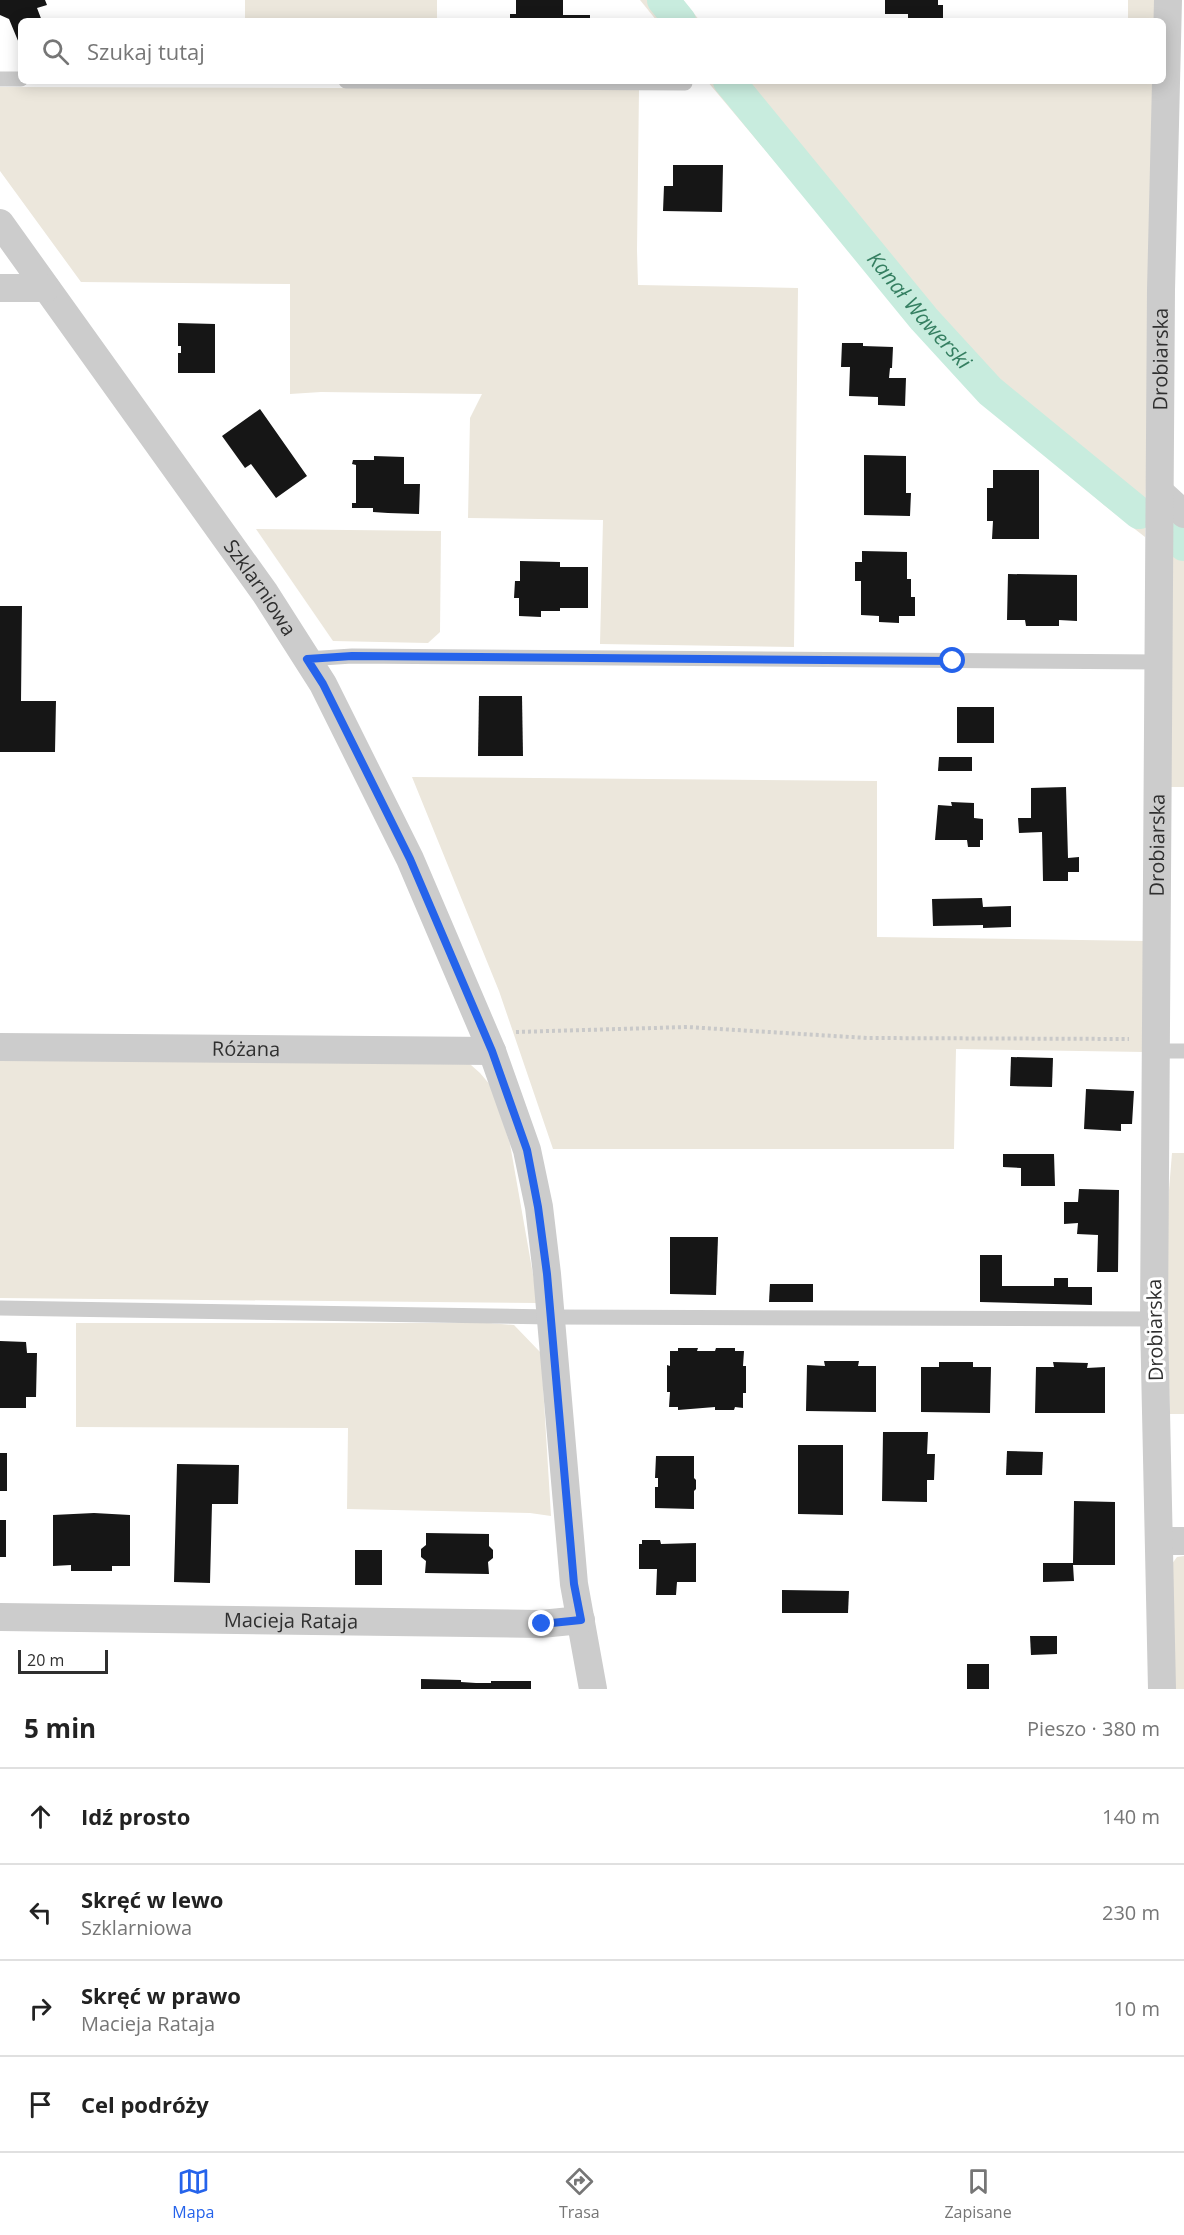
<!DOCTYPE html>
<html lang="pl">
<meta charset="utf-8">
<style>
:root{--surface:#fff;--page:#f6f6f6;--text:#222;--muted:#767676;--line:#e0e0e0;--accent:#2563eb}
body{margin:0;font-family:"Open Sans",sans-serif;background:var(--page);color:var(--text)}
.scale{position:absolute;left:18px;bottom:15px;width:90px;box-sizing:border-box;padding-left:6px;border:3px solid #2f2f2f;border-top:0;font-size:16px;line-height:21px;white-space:nowrap;color:#2f2f2f;-webkit-text-stroke:4px #fff;paint-order:stroke}
.stop{position:absolute;width:18px;height:18px;margin:-14px;border:4px solid #2563eb;border-radius:50%;background:#fff}
.stop.end{background:#2563eb;border-color:#fff;box-shadow:0 2px 6px #0008}
.list{margin:0;padding:0;list-style:none}
h2{display:flex;justify-content:space-between;align-items:center;height:78px;margin:0;padding:0 24px;font-size:26px}
h2 small{font-size:20px;font-weight:400;color:var(--muted)}
.list li{display:grid;grid-template-columns:39px 1fr auto;gap:18px;align-items:center;box-sizing:border-box;height:96px;padding:0 24px;border-top:2px solid var(--line)}
.list b{display:block;font-size:22px;white-space:nowrap}
.list p{margin:0;font-size:20px;white-space:nowrap;color:var(--muted)}
.list em{font-size:20px;font-style:normal;color:var(--muted)}
.icon{flex:none;width:33px;height:33px;fill:none;stroke:currentColor;stroke-width:2;stroke-linecap:round;stroke-linejoin:round}
.map{position:relative;flex:none;width:1184px;height:1689px;overflow:hidden}
.search{position:absolute;background:var(--surface);box-shadow:0 3px 15px #0003;left:18px;right:18px;top:18px;height:66px;display:flex;align-items:center;gap:15px;box-sizing:border-box;padding:0 21px;border-radius:9px;color:var(--muted);font-size:22px}
.sheet{height:462px;background:var(--surface)}
nav{display:flex;justify-content:space-around;align-items:center;box-sizing:border-box;height:84px;border-top:2px solid var(--line);background:var(--surface);font-size:16px;color:var(--muted)}
nav a{display:grid;justify-items:center;gap:3px}
nav .on{color:var(--accent)}
.map>svg:first-child{display:block}
.green{fill:#ece7dc}
.lines{fill:none;stroke-linecap:round;stroke-linejoin:round}
.canal{stroke:#c8ecde;stroke-width:32}
.building{fill:#161616}
.path{stroke:#c9c9c9;stroke-width:4;stroke-dasharray:3 3;stroke-linecap:butt}
.lane{stroke:#ccc;stroke-width:15}
.street{stroke:#ccc;stroke-width:28}
.route{stroke:#2563eb;stroke-width:8}
.labels{text-anchor:middle;stroke-width:6;stroke-linejoin:round;paint-order:stroke}
.street-label{font-size:20px;fill:#2f2f2f;stroke:#fff}
.water-label{font-size:21px;font-style:italic;fill:#357f61;stroke:#fff}
</style>
<div class="map">
<svg width="1184" height="1689" viewBox="0 0 1184 1689">
<rect width="100%" height="100%" fill="#fff"/>
<g class="green">
<rect x="245" y="0" width="192" height="21"/>
<path d="M640,0H683L700,21H657Z"/>
<path d="M1128,0H1155L1154,21H1128Z"/>
<path d="M707,81H750L752,83L1153,82L1145,537L1104,505L967,386L882,289Z"/>
<path d="M0,87L639,89L637,250L638,285L798,288L794,647L600,644L603,520L468,518L470,418L482,394L321,392L290,394V284L81,282L0,171Z"/>
<path d="M1173,519L1184,528V787H1167Z"/>
<path d="M256,529L441,531L440,632L428,643L333,641Z"/>
<path d="M412,777L877,781V937L1146,941L1145,1052L956,1049L954,1149H553L499,991Z"/>
<path d="M0,1054L462,1057L480,1073L491,1086L510,1144L538,1303L0,1298Z"/>
<path d="M1172,1153H1184V1414H1170L1165,1240Z"/>
<path d="M76,1323H488L514,1325L541,1353L551,1516L530,1513L347,1509L348,1428L76,1427Z"/>
<path d="M1184,1556V1689H1169L1166,1572L1177,1557Z"/>
</g>
<g class="lines">
<g class="canal">
<path d="M663,0L680,21"/>
<path id="s1" d="M729,81L924,319L990,391L1139,513"/>
<path d="M1177,539L1184,545"/>
</g>
</g>
<g class="building">
<path d="M0,0H45L47,5L37,8L42,21H21V48L9,19L0,15Z"/>
<path d="M516,0H563V15H590V21H510V14H516Z"/>
<path d="M885,0H938V5H943V21H908V14H885Z"/>
<path d="M673,165H723L722,212L663,211L664,186H673Z"/>
<path d="M178,323L215,324V373H178V353H181V346H178Z"/>
<path d="M842,343H863V346L893,347L892,368H890L889,378H906L905,406L878,405V397L849,396L850,367H841Z"/>
<path d="M260,409L307,476L276,498L251,464L245,468L222,436Z"/>
<path d="M864,455L906,456V493H911L910,516L864,515Z"/>
<path d="M374,456L404,457V484H420L419,514L388,513L373,512V508H352V503H356V465L352,464L353,460H374Z"/>
<path d="M993,470H1039V539H992L993,521H987V488H993Z"/>
<path d="M862,551L907,552V579H911V597H915V616H899V623L879,622V616L861,615V581H855V562H862Z"/>
<path d="M520,561L560,562V567H588V608H560V611H541V617L519,616V598H514L515,581H520Z"/>
<path d="M1008,574L1077,575V621L1059,620V626H1026L1025,620H1007Z"/>
<path d="M0,606H22L21,701H56L55,752H0Z"/>
<path d="M479,696H522L523,756H478Z"/>
<rect x="957" y="707" width="37" height="36"/>
<path d="M939,757H972V771H938Z"/>
<path d="M1066,787L1068,858L1079,857V872H1068V881H1043L1042,832L1019,833L1018,818H1031V788Z"/>
<path d="M951,802L974,803V818L983,819V840H980V847H968L967,840H935L938,805L952,806Z"/>
<path d="M982,898L983,907L1011,906V927L983,928V925L933,926L932,899Z"/>
<path d="M1011,1057L1053,1058L1052,1087L1010,1086Z"/>
<path d="M1086,1089L1134,1091L1132,1124H1121V1131L1084,1129Z"/>
<path d="M1003,1154H1054L1055,1186H1021V1168L1003,1167Z"/>
<path d="M1079,1189L1119,1190L1118,1272H1097L1098,1235L1077,1234L1078,1223L1064,1224V1202H1078Z"/>
<path d="M670,1237H718L716,1295L670,1294Z"/>
<path d="M980,1255H1002V1286H1054V1278H1068V1287H1092V1305L980,1302Z"/>
<path d="M770,1284H813V1302H769Z"/>
<path d="M0,1341L26,1342L27,1353H37L36,1397H26V1408H0Z"/>
<path d="M678,1348H698L697,1351H715L716,1348H735V1351H744L743,1366H746V1393H743V1408L735,1407L734,1410H715V1407L678,1410V1407H669L670,1392H667V1365L670,1366V1351H678Z"/>
<path d="M824,1361H859L858,1366H876V1412L806,1411L807,1365L825,1366Z"/>
<path d="M939,1362H973V1367H991L990,1413L921,1412V1367H939Z"/>
<path d="M1053,1362L1088,1363L1087,1368L1105,1367V1413H1035L1036,1367H1054Z"/>
<path d="M883,1432H928L927,1454H935L934,1480H927V1502L882,1501Z"/>
<path d="M798,1445H843V1515L798,1514Z"/>
<path d="M1007,1451L1043,1452L1042,1475H1006Z"/>
<rect x="0" y="1453" width="7" height="38"/>
<path d="M656,1456H694V1478L696,1480V1489L694,1491V1509L655,1508V1487H658V1478H655Z"/>
<path d="M177,1464L239,1465L238,1504H212L210,1583L174,1582Z"/>
<path d="M1074,1501L1115,1502V1565H1073L1074,1581L1043,1582V1563H1073Z"/>
<path d="M94,1513L130,1515V1566H112V1571H71V1565L53,1566V1515Z"/>
<rect x="0" y="1520" width="6" height="37"/>
<path d="M426,1533L489,1534V1546L493,1550V1558L488,1562L489,1574L425,1573L426,1561L421,1557V1549L426,1545Z"/>
<path d="M642,1540H660L661,1544L696,1543V1582H677L676,1595H656L657,1569H639V1544H642Z"/>
<rect x="355" y="1550" width="27" height="35"/>
<path d="M782,1590L849,1591L848,1613H782Z"/>
<path d="M1030,1636H1057V1654L1031,1655Z"/>
<rect x="967" y="1664" width="22" height="25"/>
<path d="M421,1679L461,1680V1682L476,1683H491V1681H531V1689H421Z"/>
</g>
<g class="lines">
<path class="path" d="M516,1032L687,1027L867,1038L1129,1039"/>
<g class="lane">
<path d="M0,79H21"/>
<path d="M346,81L685,83"/>
<path d="M307,659L352,656L1159,662"/>
<path d="M1156,1051H1184"/>
<path d="M0,1308L551,1317L1154,1319"/>
</g>
<g class="street">
<path id="s2" d="M0,223L265,593L323,684L410,859L492,1051L527,1150L539,1207L547,1274L574,1584L593,1689"/>
<path d="M0,288H46"/>
<path d="M1160,492L1184,514"/>
<path id="s3" d="M0,1047L492,1051"/>
<path d="M1159,1541H1184"/>
<path id="s4" d="M0,1617L541,1624L581,1620"/>
<path id="s5" d="M1162,1689L1154,1319L1161,290L1168,0"/>
</g>
</g>
<g class="lines">
<path class="route" d="M542,1624L581,1620L574,1584L547,1274L538,1207L527,1150L492,1051L410,859L323,684L307,659L352,656L953,661"/>
</g>
<g class="labels">
<g class="street-label">
<text dy="7" stroke="none"><textPath href="#s5" startOffset="1330">Drobiarska</textPath></text>
<text dy="7" stroke="none"><textPath href="#s2" startOffset="448">Szklarniowa</textPath></text>
<text dy="7" stroke="none"><textPath href="#s5" startOffset="844">Drobiarska</textPath></text>
<text dy="7" stroke="none"><textPath href="#s3" startOffset="246">Różana</textPath></text>
<text transform="translate(1155 1330) rotate(-91)" y="7">Drobiarska</text>
<text dy="7" stroke="none"><textPath href="#s4" startOffset="291">Macieja Rataja</textPath></text>
</g>
<g class="water-label">
<text dy="7" stroke="none"><textPath href="#s1" startOffset="298">Kanał Wawerski</textPath></text>
</g>
</g>
</svg>
<div class="scale">20 m</div>
<div class="stop" style="left:953px;top:661px"></div>
<div class="stop end" style="left:542px;top:1624px"></div>
<div class="search"><svg class="icon" aria-label="search" viewBox="0 0 24 24"><circle cx="10" cy="10" r="6"/><path d="M15 15l6 6"/></svg>Szukaj tutaj</div>
</div>
<section class="sheet">
<h2>5 min<small>Pieszo · 380 m</small></h2>
<ul class="list">
<li><svg class="icon" aria-label="ahead" viewBox="0 0 24 24"><path d="M12 20V5M6 11l6-6 6 6"/></svg><div><b>Idź prosto</b></div><em>140 m</em></li>
<li><svg class="icon" aria-label="left" viewBox="0 0 24 24"><path d="M17 20v-9H6M10 6l-5 5 5 5"/></svg><div><b>Skręć w lewo</b><p>Szklarniowa</p></div><em>230 m</em></li>
<li><svg class="icon" aria-label="right" viewBox="0 0 24 24"><path d="M7 20v-9h11M14 6l5 5-5 5"/></svg><div><b>Skręć w prawo</b><p>Macieja Rataja</p></div><em>10 m</em></li>
<li><svg class="icon" aria-label="arrive" viewBox="0 0 24 24"><path d="M6 21V4h12l-3 4 3 4H6"/></svg><div><b>Cel podróży</b></div></li>
</ul>
</section>
<nav>
<a class="on"><svg class="icon" aria-label="map" viewBox="0 0 24 24"><path d="M3 6l6-2 6 2 6-2v14l-6 2-6-2-6 2zM9 4v14M15 6v14"/></svg>Mapa</a>
<a><svg class="icon" aria-label="directions" viewBox="0 0 24 24"><path d="M12 3l9 9-9 9-9-9zM9 14v-3h6M13 9l2 2-2 2"/></svg>Trasa</a>
<a><svg class="icon" aria-label="saved" viewBox="0 0 24 24"><path d="M7 4h10v16l-5-4-5 4z"/></svg>Zapisane</a>
</nav>
